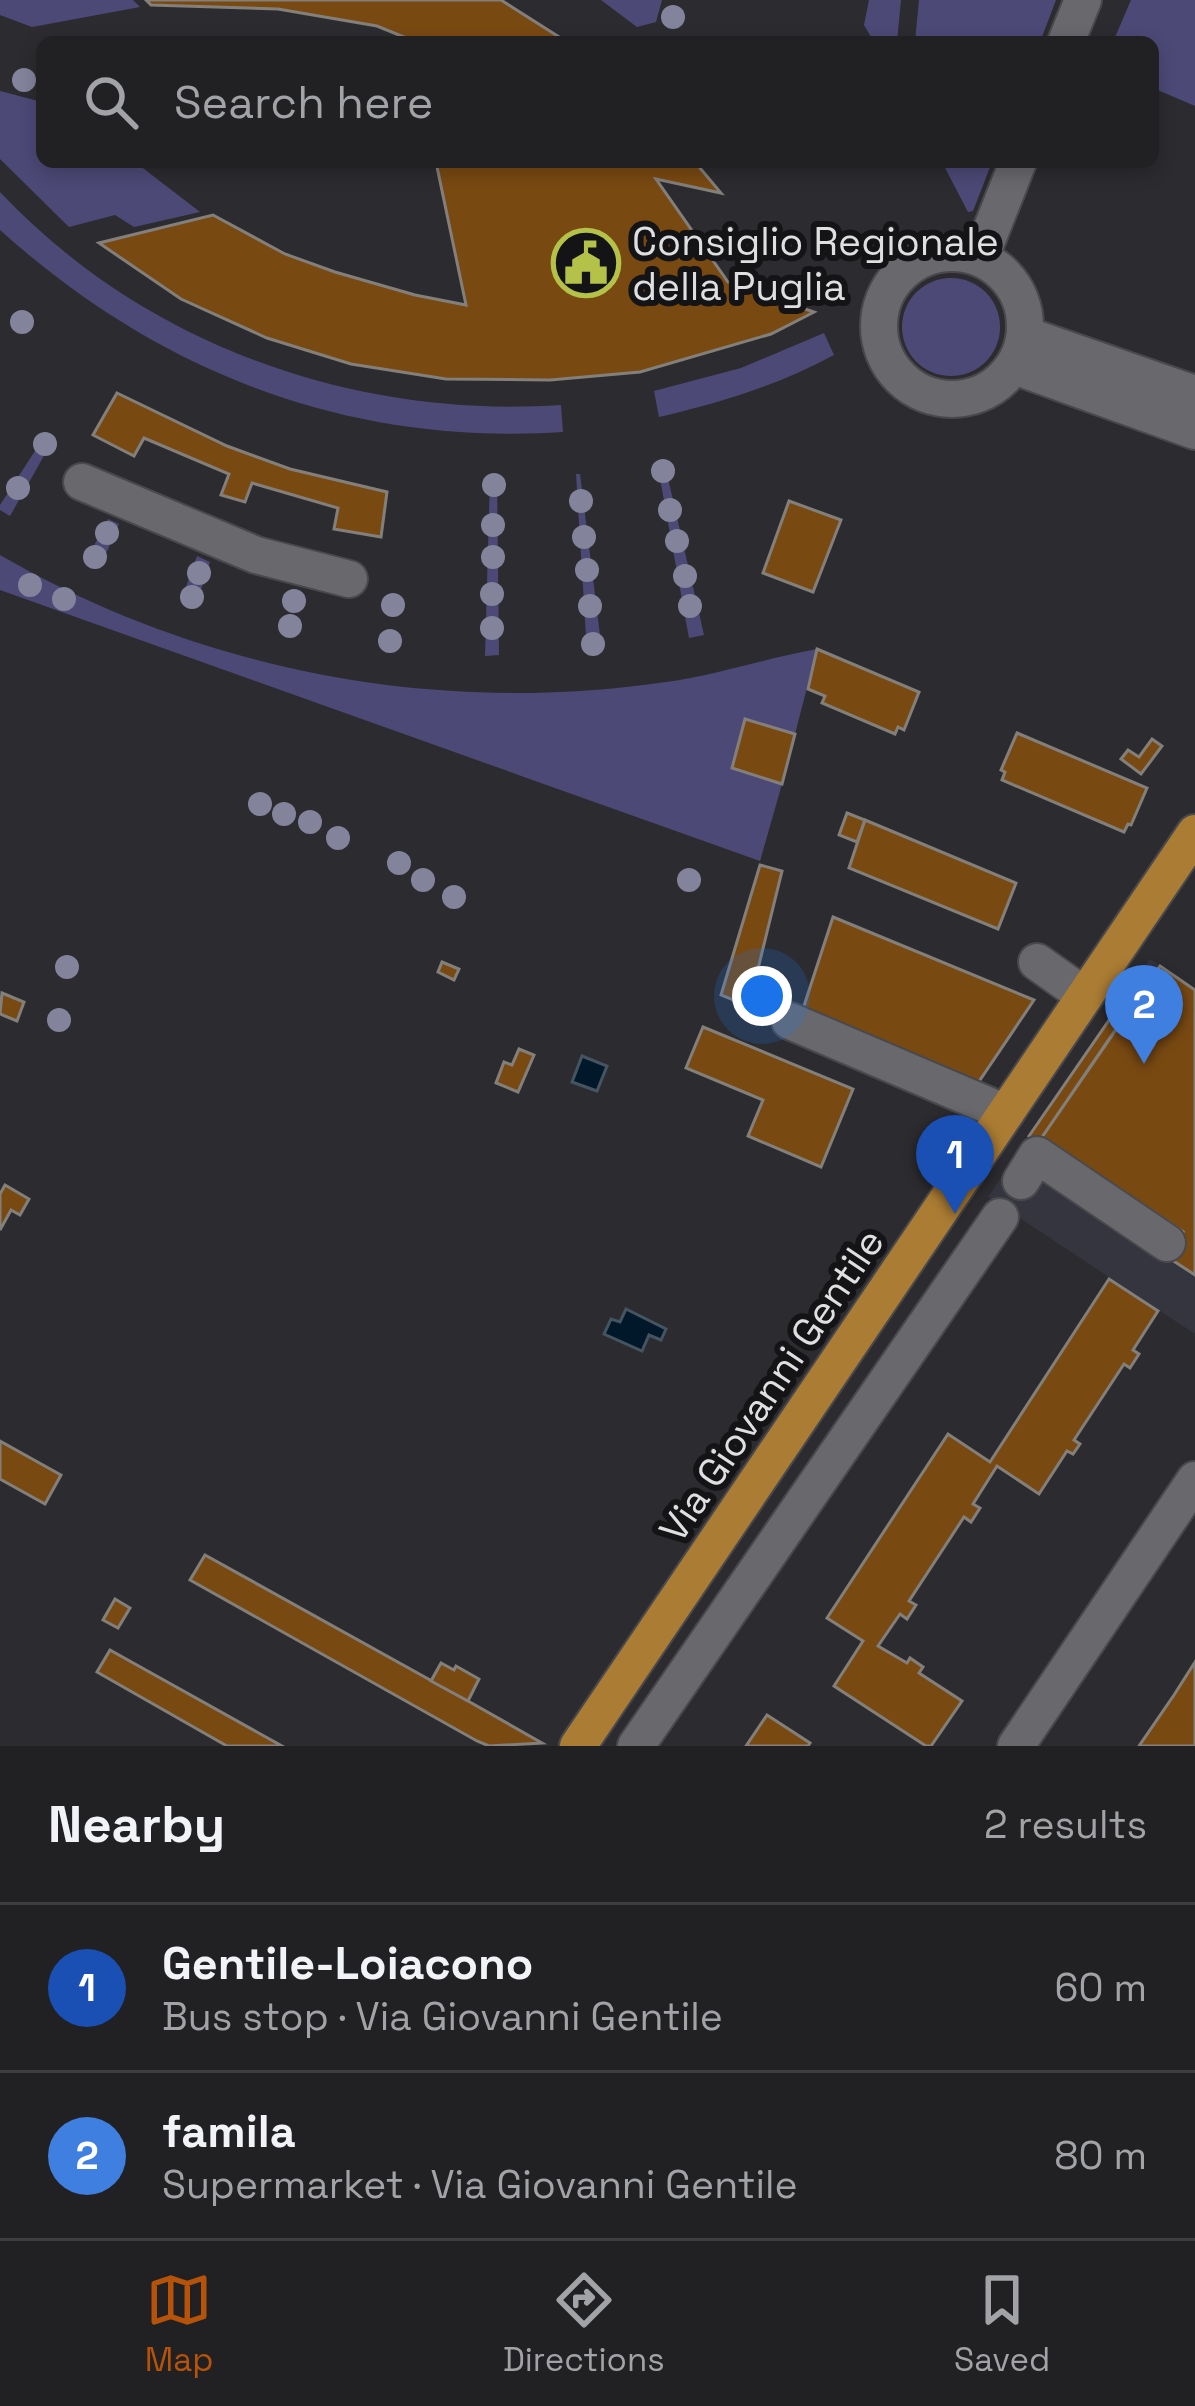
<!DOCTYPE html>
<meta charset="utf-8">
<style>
:root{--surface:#212124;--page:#2d2e31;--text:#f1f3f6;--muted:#a2a3a6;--line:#3e3e41;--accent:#b45309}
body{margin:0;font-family:"Space Grotesk",sans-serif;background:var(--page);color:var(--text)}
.you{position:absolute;left:762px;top:996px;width:42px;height:42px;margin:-30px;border:9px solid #fff;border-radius:50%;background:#1a73e8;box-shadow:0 0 0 18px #1a73e833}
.badge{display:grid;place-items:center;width:78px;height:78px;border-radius:50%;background:var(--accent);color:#fff;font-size:39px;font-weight:700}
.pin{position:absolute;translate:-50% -99px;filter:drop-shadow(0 3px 6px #0008)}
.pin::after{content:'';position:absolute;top:63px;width:42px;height:36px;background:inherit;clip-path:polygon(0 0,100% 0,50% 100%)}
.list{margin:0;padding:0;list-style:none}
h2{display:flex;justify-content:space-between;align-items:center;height:156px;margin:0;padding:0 48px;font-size:51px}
h2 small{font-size:39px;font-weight:400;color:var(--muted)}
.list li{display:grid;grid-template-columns:78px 1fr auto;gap:36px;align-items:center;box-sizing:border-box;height:168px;padding:0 48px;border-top:3px solid var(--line)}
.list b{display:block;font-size:45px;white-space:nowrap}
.list p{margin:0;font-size:39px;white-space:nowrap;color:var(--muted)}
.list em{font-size:39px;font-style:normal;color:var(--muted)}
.icon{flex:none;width:66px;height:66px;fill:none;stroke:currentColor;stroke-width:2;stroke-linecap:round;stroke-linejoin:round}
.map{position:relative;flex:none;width:1195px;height:1746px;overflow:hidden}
.search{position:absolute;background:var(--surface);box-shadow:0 6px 18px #0003;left:36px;right:36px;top:36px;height:132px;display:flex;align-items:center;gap:30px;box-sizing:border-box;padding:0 42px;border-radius:18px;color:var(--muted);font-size:45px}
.sheet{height:492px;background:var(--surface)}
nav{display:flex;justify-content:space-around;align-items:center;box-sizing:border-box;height:168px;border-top:3px solid var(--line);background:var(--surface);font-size:33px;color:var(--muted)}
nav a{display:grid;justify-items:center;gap:6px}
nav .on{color:var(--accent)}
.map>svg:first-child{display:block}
.built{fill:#35353f}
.green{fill:#4d4977}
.water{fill:#01182a;stroke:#445461;stroke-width:3}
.building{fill:#794912;stroke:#837f7b;stroke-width:3}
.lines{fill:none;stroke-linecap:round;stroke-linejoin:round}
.minor-casing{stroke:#49494d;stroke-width:40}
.major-casing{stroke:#49494d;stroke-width:40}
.minor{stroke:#69696d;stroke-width:36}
.major{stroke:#aa7c34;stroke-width:36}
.tree{fill:#83839c}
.labels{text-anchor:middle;stroke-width:12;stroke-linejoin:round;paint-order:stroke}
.poi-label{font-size:39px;fill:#dfdfe2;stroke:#141416;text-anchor:start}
.street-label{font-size:39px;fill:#dfdfe2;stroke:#141416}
</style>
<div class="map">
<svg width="1195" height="1746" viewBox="0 0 1195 1746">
<rect width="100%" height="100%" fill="#2c2c30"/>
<path class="built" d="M1150,959L1195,990V1334L988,1197Z"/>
<g class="green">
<path d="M0,0H133L140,7L32,27L0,15Z"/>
<path d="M601,0H662L656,22L637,27Z"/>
<path d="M869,0H901L897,42H874L864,25Z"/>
<path d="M919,0H1056L1040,42H915Z"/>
<path d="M1131,0H1195V106L1153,88V42H1113Z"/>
<path d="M0,91L42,102V162H135L200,212L134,227L115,215L69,227L0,159Z"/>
<path d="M942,162H992L973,211L968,212Z"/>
<path d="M0,192C144,345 354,419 561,405L563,432C348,446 159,373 0,230Z"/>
<circle cx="951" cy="327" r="49"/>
<path d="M824,333L834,355C779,385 719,403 659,417L654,391L741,368Z"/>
<path d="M46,434L54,438L10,516L0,510V505Z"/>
<path d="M664,461L704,635L689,638L657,462Z"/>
<path d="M576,474H580L602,651L587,652Z"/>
<path d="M490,477H497L499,655L485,656Z"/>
<path d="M108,519L119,524L101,565L87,559Z"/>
<path d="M0,555C201,671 437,716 666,682C717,675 767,658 817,649L795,734L745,720L732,768L782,784L760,861L0,590Z"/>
<path d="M197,556L210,562L196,605L182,598Z"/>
</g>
<g class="water">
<path d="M582,1056L607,1066L597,1091L572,1082Z"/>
<path d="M626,1309L666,1329L661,1340L649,1335L642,1351L604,1334L611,1319L620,1322Z"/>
</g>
<g class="building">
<path d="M146,0H501L567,42H416L377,26L278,9L151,5Z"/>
<path d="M436,162H695L721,193L656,179L728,282L814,312L771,334L640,372L550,380L446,379L351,364L267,338L181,299L99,243L213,215L285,254L335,272L415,295L466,305Z"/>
<path d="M117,393L227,446L290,469L387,492L381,537L334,529L338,508L252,483L245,502L221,495L229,474L144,438L134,456L93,435Z"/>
<path d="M789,501L841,520L813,592L763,573Z"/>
<path d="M817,649L919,692L904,730L898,727L895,734L822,703L825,696L808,689Z"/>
<path d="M745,719L795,734L782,784L732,768Z"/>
<path d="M1017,733L1147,788L1131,825L1128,824L1124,832L1002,780L1005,772L1001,770Z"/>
<path d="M1152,739L1162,746L1141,774L1121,759L1128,750L1139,757Z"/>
<path d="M847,813L865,820L857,842L839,835Z"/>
<path d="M865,820L1016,883L998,929L849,868Z"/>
<path d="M760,865L782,871L755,981L784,992L777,1018L721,995Z"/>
<path d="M833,917L1034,1000L978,1083L802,1012Z"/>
<path d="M442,962L459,969L454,980L438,972Z"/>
<path d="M1160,966L1195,990V1275L1166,1256L1183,1232L1042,1137Z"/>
<path d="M1142,991L1042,1137L1183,1232L1179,1238L1029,1136L1114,1013Z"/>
<path d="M2,993L24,1002L17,1021L0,1014Z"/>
<path d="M703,1027L853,1089L821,1167L748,1136L763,1100L686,1068Z"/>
<path d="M519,1049L534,1055L518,1092L496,1083L504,1062L512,1065Z"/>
<path d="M5,1185L29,1199L20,1215L11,1210L0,1230V1194Z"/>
<path d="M1109,1279L1158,1311L1133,1350L1139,1354L1130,1368L1124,1364L1074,1440L1080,1444L1073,1454L1067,1451L1039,1494L997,1466L973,1504L980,1508L971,1522L964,1517L909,1601L916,1605L907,1619L900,1614L878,1646L907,1663L910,1658L923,1667L919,1673L962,1701L931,1746H926L834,1686L863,1641L827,1618L948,1434L990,1462Z"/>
<path d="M0,1441L61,1475L45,1504L0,1479Z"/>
<path d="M205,1555L468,1701L542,1743L489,1746L477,1741L190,1580Z"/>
<path d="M115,1599L130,1608L118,1628L103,1620Z"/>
<path d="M110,1650L282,1746H227L97,1672Z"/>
<path d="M1195,1662V1746H1139L1174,1695Z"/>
<path d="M441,1663L454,1670L456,1666L479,1679L468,1701L431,1681Z"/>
<path d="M767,1715L810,1743L808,1746H746Z"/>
</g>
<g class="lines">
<g class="minor-casing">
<g id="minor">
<path d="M1066,42L1083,0"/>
<circle cx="952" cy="326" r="73"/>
<path d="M980,258L1018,162"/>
<path d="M1025,335L1195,394"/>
<path d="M1014,366L1195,431"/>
<path d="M82,482L256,555L349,579"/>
<path d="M1037,962L1085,996"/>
<path d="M790,1021L1006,1113"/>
<path d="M1021,1181L1037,1155L1167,1243"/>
<path d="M636,1746L1000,1217"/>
<path d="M1016,1746L1195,1480"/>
</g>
</g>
<g class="major-casing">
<path id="major" d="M578,1746L1195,833"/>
</g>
<use href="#minor" class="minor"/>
<use href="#major" class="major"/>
</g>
<g class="tree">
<circle cx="673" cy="17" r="12"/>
<circle cx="24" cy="80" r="12"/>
<circle cx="22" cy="322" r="12"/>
<circle cx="45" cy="444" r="12"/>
<circle cx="663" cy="471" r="12"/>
<circle cx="494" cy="485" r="12"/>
<circle cx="18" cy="488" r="12"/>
<circle cx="581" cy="501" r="12"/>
<circle cx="670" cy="510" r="12"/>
<circle cx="493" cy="525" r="12"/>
<circle cx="107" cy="533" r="12"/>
<circle cx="584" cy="537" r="12"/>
<circle cx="677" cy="541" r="12"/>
<circle cx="95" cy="557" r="12"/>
<circle cx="493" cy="557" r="12"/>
<circle cx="587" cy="570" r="12"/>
<circle cx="199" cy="573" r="12"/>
<circle cx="685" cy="576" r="12"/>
<circle cx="30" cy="585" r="12"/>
<circle cx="492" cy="594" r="12"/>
<circle cx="192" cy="597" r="12"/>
<circle cx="64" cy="599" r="12"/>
<circle cx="294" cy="601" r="12"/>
<circle cx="393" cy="605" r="12"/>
<circle cx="590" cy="606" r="12"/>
<circle cx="690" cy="606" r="12"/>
<circle cx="290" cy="626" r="12"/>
<circle cx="492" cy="628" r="12"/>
<circle cx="390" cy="641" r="12"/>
<circle cx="593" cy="644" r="12"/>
<circle cx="260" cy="804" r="12"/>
<circle cx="284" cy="814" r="12"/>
<circle cx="310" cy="822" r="12"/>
<circle cx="338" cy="838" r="12"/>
<circle cx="399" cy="863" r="12"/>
<circle cx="423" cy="880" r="12"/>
<circle cx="689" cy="880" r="12"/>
<circle cx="454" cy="897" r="12"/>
<circle cx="67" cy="967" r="12"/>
<circle cx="59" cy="1020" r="12"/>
</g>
<defs>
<g id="civic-ring" transform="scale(3.45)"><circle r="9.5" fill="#141416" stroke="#b4c24a" stroke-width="1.5"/><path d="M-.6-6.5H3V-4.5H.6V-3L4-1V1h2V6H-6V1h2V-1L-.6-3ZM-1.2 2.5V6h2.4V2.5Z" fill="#b4c24a"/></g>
</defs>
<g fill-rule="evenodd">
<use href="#civic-ring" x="586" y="263"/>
</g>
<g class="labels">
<g class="poi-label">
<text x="632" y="255">Consiglio Regionale<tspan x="632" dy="45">della Puglia</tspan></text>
</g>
<g class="street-label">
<text transform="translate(771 1385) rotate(-56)" y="14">Via Giovanni Gentile</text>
</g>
</g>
</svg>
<div class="you"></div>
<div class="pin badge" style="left:955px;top:1214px;background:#1a4fb4">1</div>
<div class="pin badge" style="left:1144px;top:1064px;background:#3f7fe0">2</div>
<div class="search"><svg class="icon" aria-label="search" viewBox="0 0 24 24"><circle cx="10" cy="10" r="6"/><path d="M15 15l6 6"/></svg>Search here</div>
</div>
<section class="sheet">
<h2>Nearby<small>2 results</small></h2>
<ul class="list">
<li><span class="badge" style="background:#1a4fb4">1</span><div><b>Gentile-Loiacono</b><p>Bus stop · Via Giovanni Gentile</p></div><em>60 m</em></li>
<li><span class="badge" style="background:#3f7fe0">2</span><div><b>famila</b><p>Supermarket · Via Giovanni Gentile</p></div><em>80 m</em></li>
</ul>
</section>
<nav>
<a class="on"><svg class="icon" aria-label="map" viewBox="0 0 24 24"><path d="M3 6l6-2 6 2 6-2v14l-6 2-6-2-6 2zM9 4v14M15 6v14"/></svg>Map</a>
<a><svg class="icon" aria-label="directions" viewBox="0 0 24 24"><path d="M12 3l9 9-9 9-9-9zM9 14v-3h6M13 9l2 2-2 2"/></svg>Directions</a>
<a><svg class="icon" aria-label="saved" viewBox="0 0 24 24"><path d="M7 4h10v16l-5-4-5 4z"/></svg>Saved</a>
</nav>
